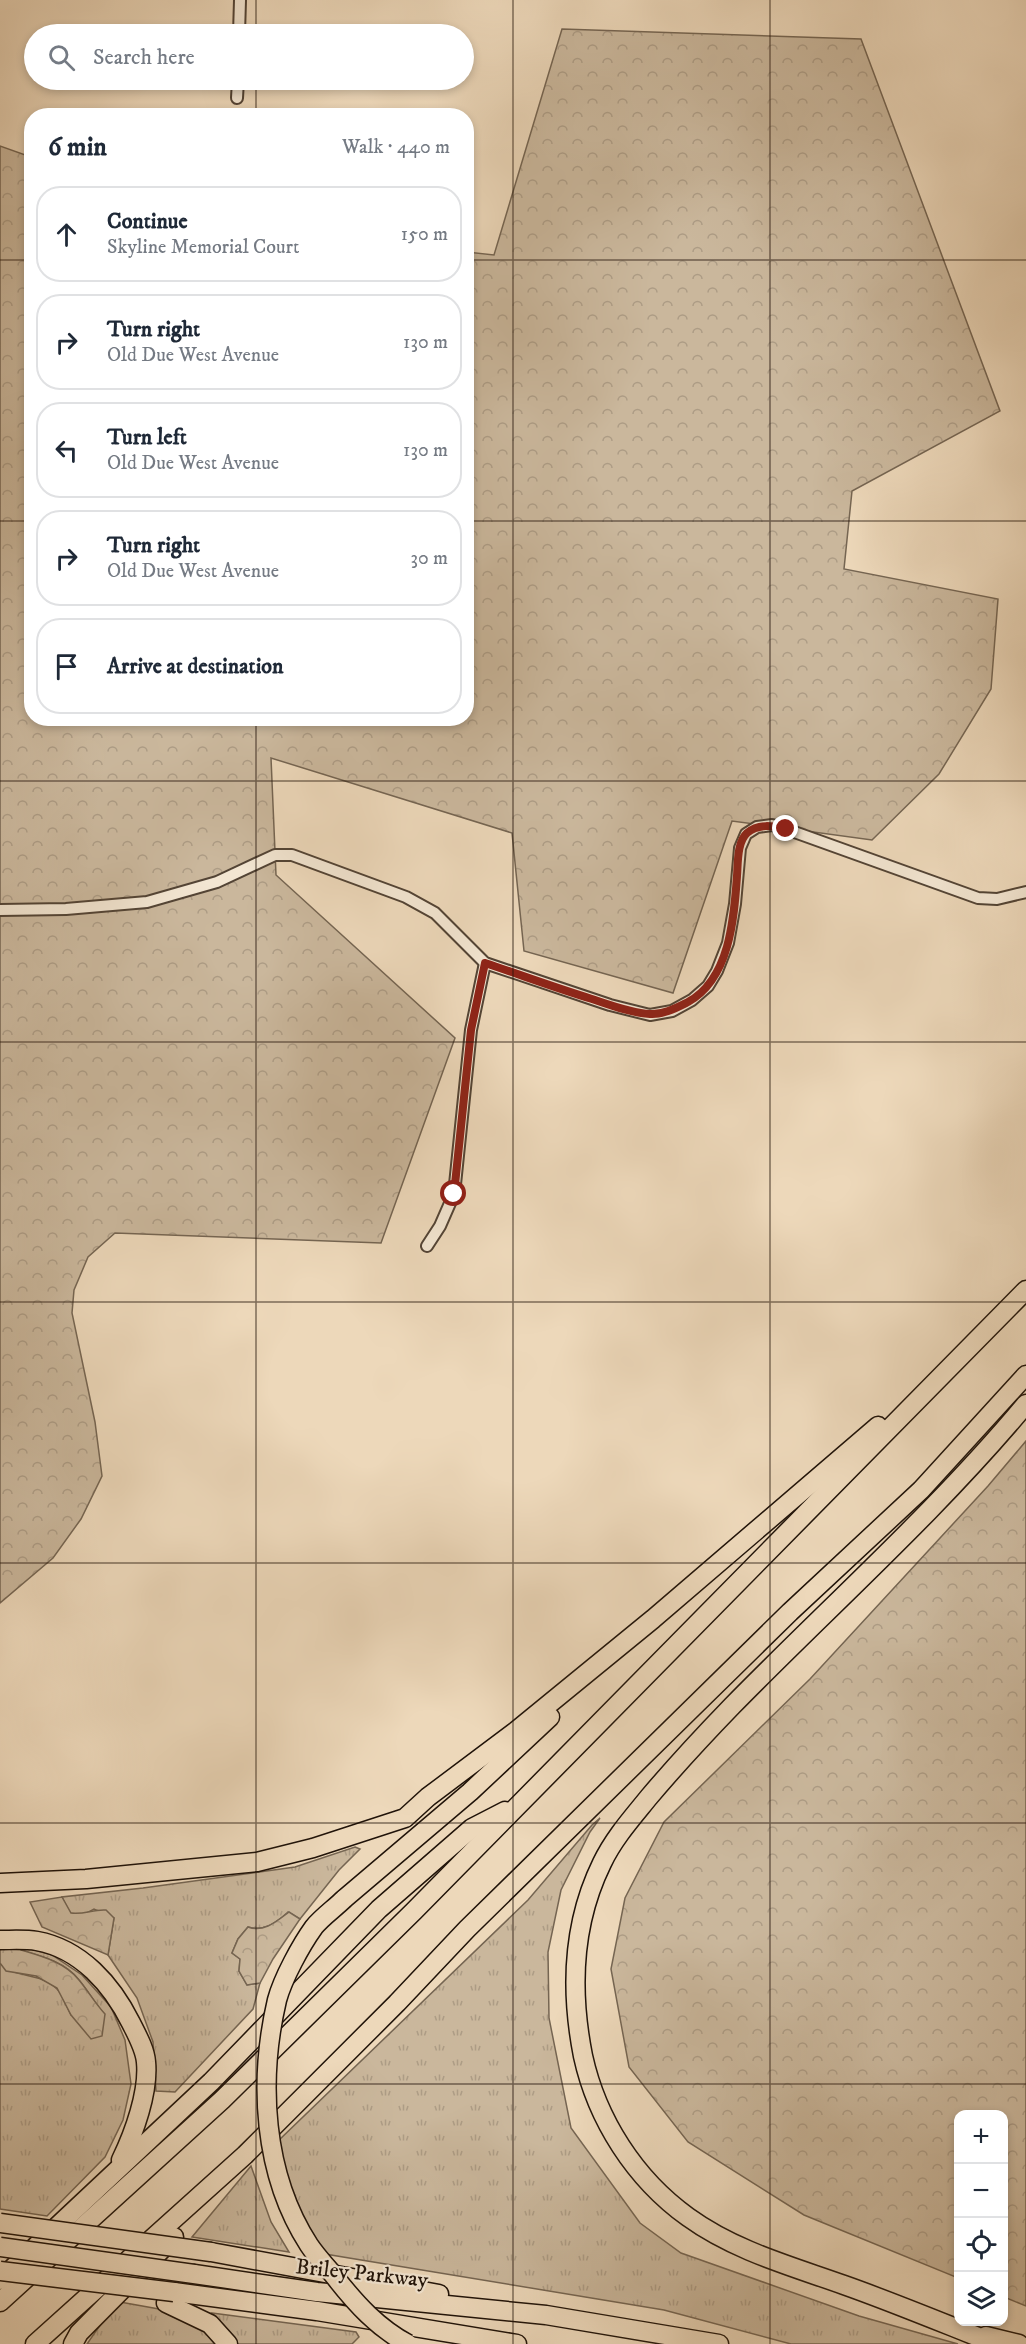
<!DOCTYPE html>
<meta charset="utf-8">
<style>
:root{--surface:#fff;--page:#f2f2f3;--text:#1f2937;--muted:#747a83;--line:#e0e1e3}
body{margin:0;font-family:"IM FELL DW Pica",serif;background:var(--page);color:var(--text)}
.controls{position:absolute;right:18px;bottom:18px;display:grid;overflow:hidden;border-radius:12px;box-shadow:0 3px 9px #0003}
.controls button{width:54px;height:54px;display:grid;place-items:center;padding:0;border:0;border-bottom:2px solid var(--line);background:var(--surface);color:var(--text);font:30px sans-serif}
.stop{position:absolute;width:18px;height:18px;margin:-14px;border:4px solid #8f2418;border-radius:50%;background:#fff}
.stop.end{background:#8f2418;border-color:#fff;box-shadow:0 2px 6px #0008}
.list{margin:0;padding:0;list-style:none}
h2{display:flex;justify-content:space-between;align-items:center;height:78px;margin:0;padding:0 24px;font-size:26px}
h2 small{font-size:20px;font-weight:400;color:var(--muted)}
.list li{display:grid;grid-template-columns:39px 1fr auto;gap:18px;align-items:center;box-sizing:border-box;height:96px;margin:0 12px 12px;padding:0 12px;border:2px solid var(--line);border-radius:24px}
.list b{display:block;font-size:22px;white-space:nowrap}
.list p{margin:0;font-size:20px;white-space:nowrap;color:var(--muted)}
.list em{font-size:20px;font-style:normal;color:var(--muted)}
.icon{flex:none;width:33px;height:33px;fill:none;stroke:currentColor;stroke-width:2;stroke-linecap:round;stroke-linejoin:round}
.map{position:relative;flex:none;width:1026px;height:2344px;overflow:hidden}
.search{position:absolute;background:var(--surface);box-shadow:0 3px 9px #0003;left:24px;top:24px;width:450px;height:66px;display:flex;align-items:center;gap:15px;box-sizing:border-box;padding:0 21px;border-radius:33px;color:var(--muted);font-size:22px}
.panel{position:absolute;background:var(--surface);box-shadow:0 3px 9px #0003;left:24px;top:108px;width:450px;height:618px;border-radius:24px}
.map>svg:first-child{display:block}
.grass{fill:url(#grass-tufts);stroke:#756552;stroke-width:1.5}
.forest{fill:url(#forest-crowns);stroke:#756552;stroke-width:1.5}
.lines{fill:none;stroke-linecap:round;stroke-linejoin:round}
.minor-casing{stroke:#534435;stroke-width:14}
.motorway-casing{stroke:#201309;stroke-width:21}
.minor{stroke:#f3e6d2;stroke-width:10}
.motorway{stroke:#edd8ba;stroke-width:18}
.motorway-bridge-casing{stroke:#201309;stroke-width:21;stroke-linecap:butt}
.motorway-bridge{stroke:#edd8ba;stroke-width:18}
.route{stroke:#8f2418;stroke-width:8}
.grid{fill:none;stroke:#201309;stroke-width:1.5;stroke-opacity:0.55}
.labels{text-anchor:middle;stroke-width:4.5;stroke-linejoin:round;paint-order:stroke}
.street-label{font-size:22px;fill:#201309;stroke:#f3e6d2}
</style>
<div class="map">
<svg width="1026" height="2344" viewBox="0 0 1026 2344">
<defs>
<pattern id="grass-tufts" width="24" height="20" patternUnits="userSpaceOnUse" patternTransform="scale(1.5)"><rect width="24" height="20" fill="#cab79c"/><path d="M3 7l-1-3M5 7V3M7 7l1-3M15 17l-1-3M17 17v-4M19 17l1-3" fill="none" stroke="#ad9c85"/></pattern>
<pattern id="forest-crowns" width="20" height="18" patternUnits="userSpaceOnUse" patternTransform="scale(1.5)"><rect width="20" height="18" fill="#cab79c"/><path d="M2 6a3 3 0 1 1 6 0M12 15a3 3 0 1 1 6 0" fill="none" stroke="#ad9c85"/></pattern>
</defs>
<rect width="100%" height="100%" fill="#edd8ba"/>
<filter id="stains"><feTurbulence type="fractalNoise" baseFrequency=".00333" numOctaves="4"/><feColorMatrix values="0 0 0 0 .2 0 0 0 0 .09 0 0 0 0 .02 0 0 0 .5 -.17"/></filter>
<radialGradient id="worn" r=".72"><stop offset=".6" stop-color="#630" stop-opacity="0"/><stop offset="1" stop-color="#630" stop-opacity=".3"/></radialGradient>
<g class="grass">
<path d="M600,1818L590,1832L561,1890L548,1952L549,2018L571,2128L640,2223L681,2253L859,2316L958,2344H791L664,2310L325,2254L299,2216L276,2143L528,1900L592,1825Z"/>
<path d="M355,1847L360,1849L339,1870L300,1919L288,1912C277,1922 264,1932 248,1927L238,1939L232,1953L240,1959L239,1971L247,1985L260,1983L253,2009L175,2092L156,2091L153,2042L137,1998L108,1955L114,1918L94,1909L83,1915L70,1913L62,1897L143,1888L295,1867Z"/>
<path d="M20,1946L52,1955L82,1975L111,2007L125,2040L131,2084L123,2120L105,2157L47,2216L0,2209V1963C14,1979 41,1972 57,1989C63,1995 67,2007 71,2015L104,2014C95,2003 88,1991 79,1980C65,1962 41,1956 20,1950Z"/>
<path d="M251,2166L271,2222L289,2252L192,2237Z"/>
<path d="M120,2302L159,2309L196,2322L218,2344H87L103,2321Z"/>
<path d="M212,2313L356,2332L359,2337L352,2344H238Z"/>
</g>
<g class="forest">
<path d="M562,29L861,39L1000,411L852,491L844,569L998,599L991,689L939,774L872,840L732,821L673,993L524,951L512,833L271,758L276,875L455,1038L381,1243L115,1233L88,1257L74,1290L72,1313L95,1422L102,1476L81,1519L53,1558L0,1603V146L31,157L32,718H466L467,252L494,255Z"/>
<path d="M1026,1441V2306L1004,2297V2114H958V2278L804,2215L688,2142L629,2067L611,1969L625,1898L664,1822L810,1679L988,1486Z"/>
<path d="M62,1897L71,1913C84,1915 93,1909 106,1910L114,1918L108,1955L42,1927L30,1902Z"/>
<path d="M289,1912L300,1919L273,1959L260,1983L247,1985L239,1971L240,1959L232,1953L238,1939L248,1927C264,1933 277,1921 289,1912Z"/>
<path d="M20,1946L21,1950C41,1956 65,1962 79,1980C88,1991 95,2003 105,2014L102,2036L91,2039L71,2015L57,1988L36,1976L6,1971L0,1963V1947Z"/>
</g>
<g class="lines">
<g class="minor-casing">
<g id="minor">
<path d="M239,34L240,0"/>
<path d="M237,98L238,80"/>
<path d="M0,910L66,909L147,902L217,882L275,855H292L406,897L435,913L485,963L610,1005L650,1015L672,1011L692,1000L708,986L717,971L728,943L735,904L740,848L746,834L757,827L772,825L786,829L978,898L997,899L1026,892"/>
<path d="M427,1246L440,1226L454,1194L471,1030L485,963"/>
</g>
</g>
<g class="motorway-casing">
<g id="motorway">
<path d="M0,1883L86,1879L257,1862L313,1848L405,1818L428,1797L516,1731L653,1619L878,1426"/>
<path d="M344,1899L470,1792L550,1717"/>
<path d="M0,1940C12,1940 25,1939 37,1941C81,1949 112,1985 131,2023C137,2035 145,2049 146,2062C149,2092 134,2133 121,2160"/>
<path d="M211,2252L439,2294"/>
<path d="M194,2274L317,2292L546,2315L719,2344"/>
<path d="M0,2280L211,2082L379,1909L472,1828L505,1811"/>
<path d="M174,2292L317,2311L517,2344"/>
<path d="M0,2302L222,2100L414,1911L1026,1290"/>
<path d="M166,2303L210,2324L228,2344"/>
<path d="M986,2336L1019,2344"/>
<path d="M35,2344L245,2155L397,2003L467,1929L790,1612L921,1490L1026,1375"/>
<path d="M73,2344L79,2333L174,2237"/>
<path d="M996,2344C945,2324 895,2303 844,2285C791,2266 735,2251 688,2217C635,2179 597,2120 583,2056C570,1990 572,1924 602,1863C614,1838 632,1818 649,1797C676,1765 703,1736 732,1706C830,1606 936,1512 1026,1404"/>
</g>
</g>
<use href="#minor" class="minor"/>
<use href="#motorway" class="motorway"/>
<g class="motorway-bridge-casing">
<g id="motorway-bridge">
<path d="M344,1899C335,1908 322,1917 314,1927C301,1945 283,1978 277,2000C258,2081 263,2174 309,2245C317,2257 327,2267 335,2277C356,2304 378,2328 408,2344"/>
<path d="M0,2223L211,2252"/>
<path d="M0,2247L194,2274"/>
<path d="M0,2271L174,2292"/>
</g>
</g>
<use href="#motorway-bridge" class="motorway-bridge"/>
</g>
<g class="lines">
<path class="route" d="M454,1194L471,1030L485,963C521,975 556,988 592,999C610,1005 631,1013 650,1014C663,1015 676,1008 688,1002C730,979 734,918 737,876C738,863 737,842 747,833C759,823 773,826 786,829"/>
</g>
<path class="grid" d="M256,0V34M513,0V2344M770,0V2344M256,80V116M0,260H32M466,260H1026M0,521H32M466,521H1026M256,718V2344M0,781H1026M0,1042H1026M0,1302H1026M0,1563H1026M0,1823H1026M0,2084H1026"/>
<g class="labels">
<g class="street-label">
<text transform="translate(362 2272) rotate(6)" y="8">Briley Parkway</text>
</g>
</g>
<rect width="100%" height="100%" filter="url(#stains)"/>
<rect width="100%" height="100%" fill="url(#worn)"/>
</svg>
<div class="controls">
<button>+</button>
<button>−</button>
<button><svg class="icon" aria-label="locate" viewBox="0 0 24 24"><circle cx="12" cy="12" r="6"/><path d="M12 2v4M12 18v4M2 12h4M18 12h4"/></svg></button>
<button><svg class="icon" aria-label="layers" viewBox="0 0 24 24"><path d="M12 4l9 5-9 5-9-5zM3 14l9 5 9-5"/></svg></button>
</div>
<div class="stop" style="left:454px;top:1194px"></div>
<div class="stop end" style="left:786px;top:829px"></div>
<div class="search"><svg class="icon" aria-label="search" viewBox="0 0 24 24"><circle cx="10" cy="10" r="6"/><path d="M15 15l6 6"/></svg>Search here</div>
<section class="panel">
<h2>6 min<small>Walk · 440 m</small></h2>
<ul class="list">
<li><svg class="icon" aria-label="ahead" viewBox="0 0 24 24"><path d="M12 20V5M6 11l6-6 6 6"/></svg><div><b>Continue</b><p>Skyline Memorial Court</p></div><em>150 m</em></li>
<li><svg class="icon" aria-label="right" viewBox="0 0 24 24"><path d="M7 20v-9h11M14 6l5 5-5 5"/></svg><div><b>Turn right</b><p>Old Due West Avenue</p></div><em>130 m</em></li>
<li><svg class="icon" aria-label="left" viewBox="0 0 24 24"><path d="M17 20v-9H6M10 6l-5 5 5 5"/></svg><div><b>Turn left</b><p>Old Due West Avenue</p></div><em>130 m</em></li>
<li><svg class="icon" aria-label="right" viewBox="0 0 24 24"><path d="M7 20v-9h11M14 6l5 5-5 5"/></svg><div><b>Turn right</b><p>Old Due West Avenue</p></div><em>30 m</em></li>
<li><svg class="icon" aria-label="arrive" viewBox="0 0 24 24"><path d="M6 21V4h12l-3 4 3 4H6"/></svg><div><b>Arrive at destination</b></div></li>
</ul>
</section>
</div>
